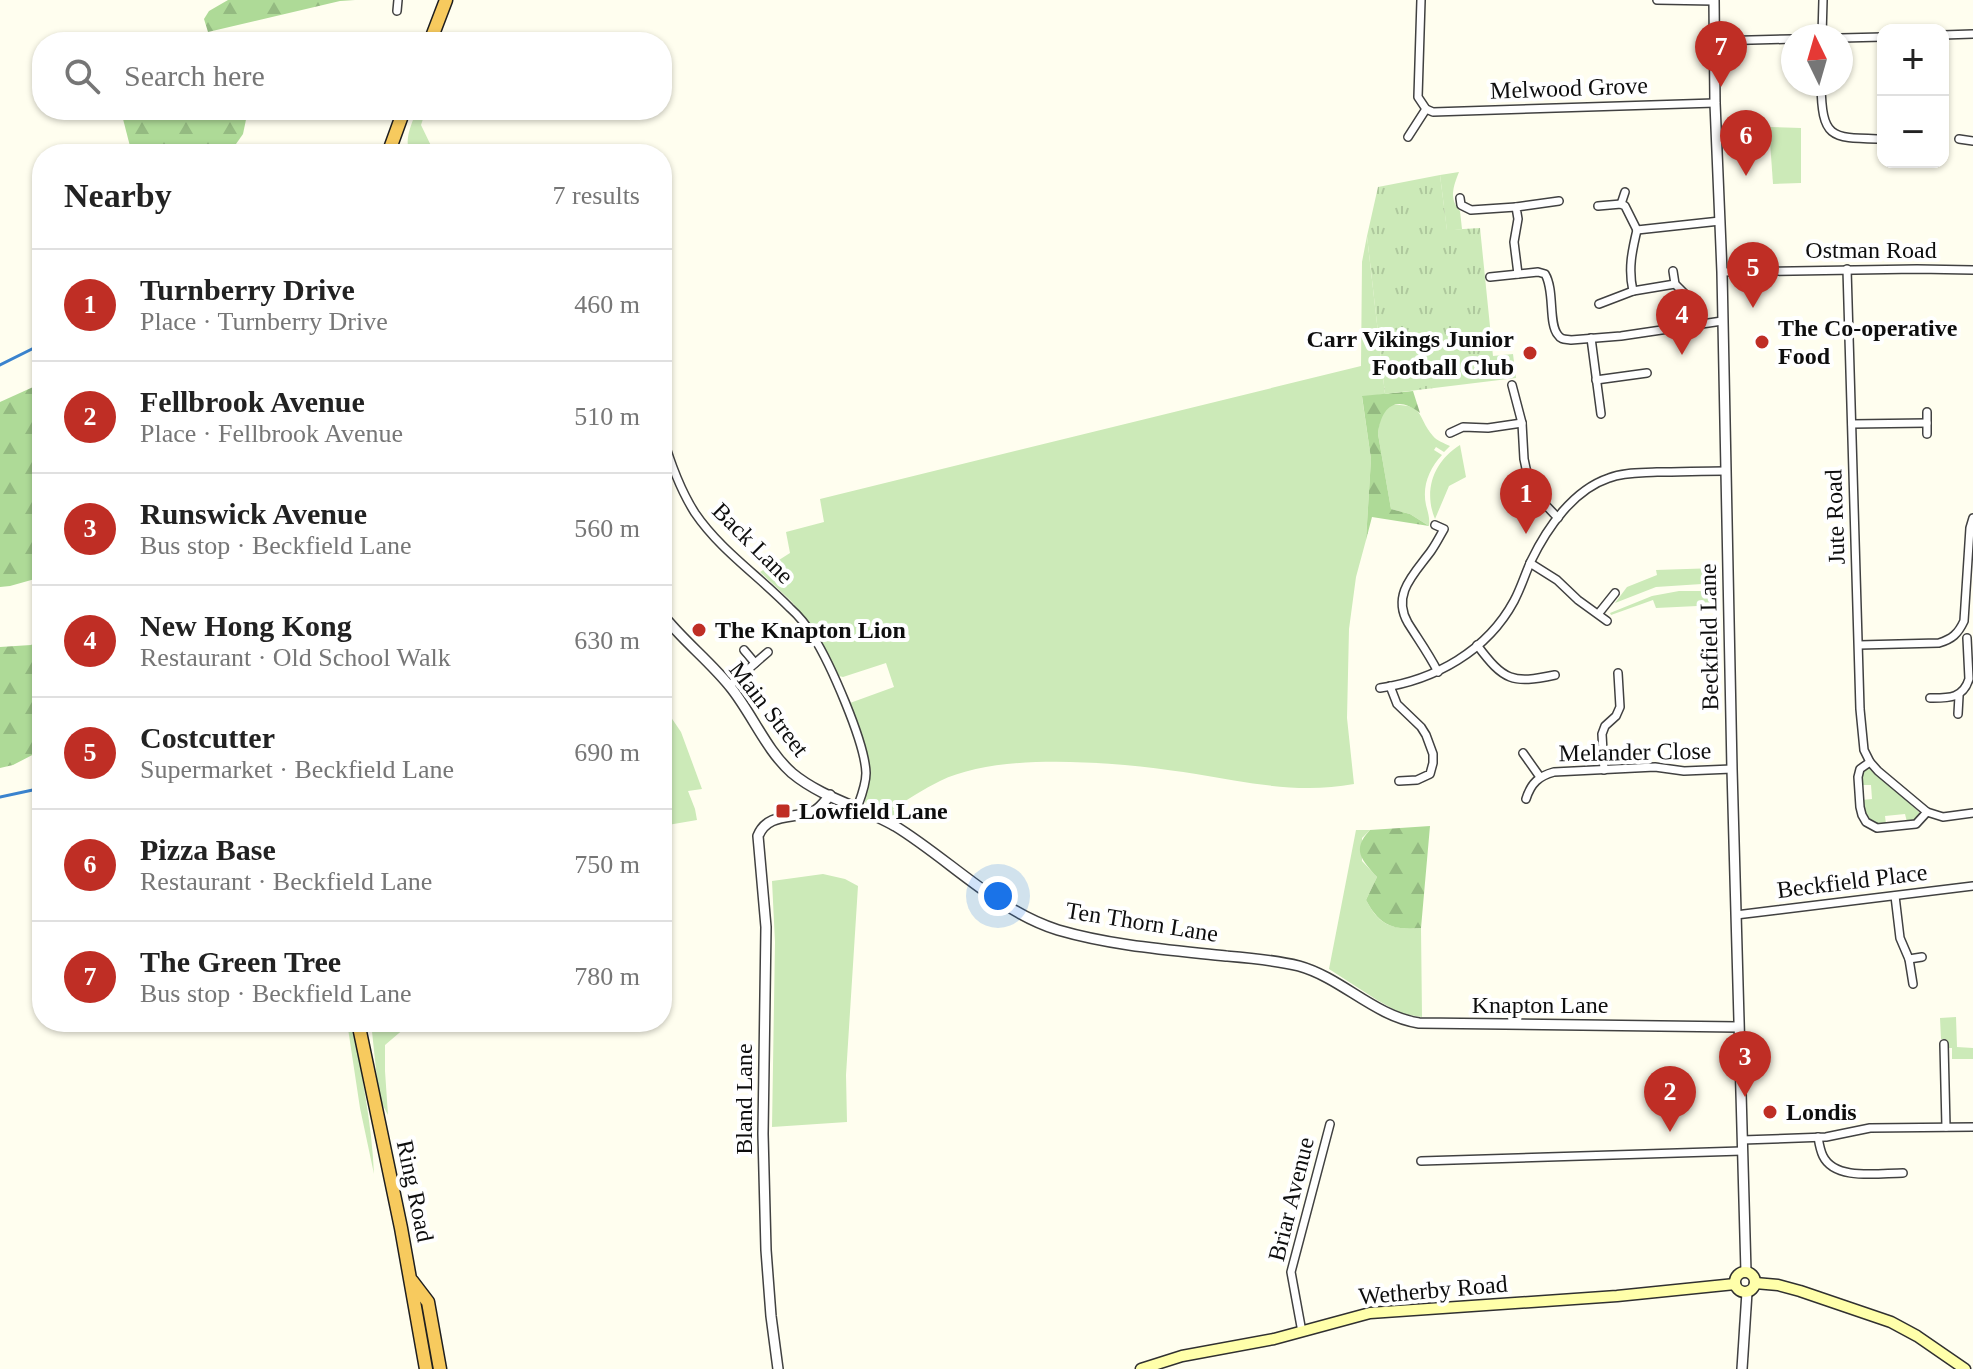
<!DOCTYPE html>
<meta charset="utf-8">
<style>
:root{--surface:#fff;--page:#f6f6f6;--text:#222;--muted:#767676;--line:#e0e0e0;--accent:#bf2e25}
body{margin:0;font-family:"Times New Roman",serif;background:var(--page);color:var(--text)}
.controls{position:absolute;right:24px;top:24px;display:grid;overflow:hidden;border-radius:16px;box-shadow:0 2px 6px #0004}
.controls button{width:72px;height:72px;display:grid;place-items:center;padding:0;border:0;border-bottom:2px solid var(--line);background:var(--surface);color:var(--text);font:40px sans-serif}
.compass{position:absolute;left:1781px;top:24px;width:72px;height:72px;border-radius:50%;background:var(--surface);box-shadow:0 2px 6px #0004;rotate:355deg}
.you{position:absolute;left:998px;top:896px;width:28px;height:28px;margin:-20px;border:6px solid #fff;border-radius:50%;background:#1a73e8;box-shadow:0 0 0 12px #1a73e833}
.badge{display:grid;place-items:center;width:52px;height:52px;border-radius:50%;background:var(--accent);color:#fff;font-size:26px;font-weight:700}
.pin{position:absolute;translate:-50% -66px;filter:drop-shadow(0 2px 4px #0008)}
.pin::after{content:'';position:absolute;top:42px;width:28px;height:24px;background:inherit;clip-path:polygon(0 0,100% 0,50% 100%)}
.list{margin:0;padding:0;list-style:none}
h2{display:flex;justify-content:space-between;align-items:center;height:104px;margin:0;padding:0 32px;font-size:34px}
h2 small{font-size:26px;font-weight:400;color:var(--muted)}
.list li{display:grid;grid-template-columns:52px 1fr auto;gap:24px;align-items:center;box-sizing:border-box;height:112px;padding:0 32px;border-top:2px solid var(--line)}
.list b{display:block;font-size:30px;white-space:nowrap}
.list p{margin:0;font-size:26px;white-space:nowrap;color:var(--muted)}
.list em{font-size:26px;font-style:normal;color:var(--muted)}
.icon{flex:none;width:44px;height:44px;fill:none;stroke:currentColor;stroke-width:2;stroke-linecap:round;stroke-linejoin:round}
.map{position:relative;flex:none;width:1973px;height:1369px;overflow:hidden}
.search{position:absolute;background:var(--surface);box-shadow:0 2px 6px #0004;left:32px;top:32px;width:640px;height:88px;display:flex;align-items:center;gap:20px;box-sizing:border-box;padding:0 28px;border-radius:32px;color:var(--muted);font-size:30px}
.panel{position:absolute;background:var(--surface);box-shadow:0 2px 6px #0004;left:32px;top:144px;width:640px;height:888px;border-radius:32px}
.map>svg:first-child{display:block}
.grass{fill:#cceab8}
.forest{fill:url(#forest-firs)}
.park{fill:url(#park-tufts)}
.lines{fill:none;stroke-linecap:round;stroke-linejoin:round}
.stream{stroke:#3a83ce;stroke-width:3}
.minor-casing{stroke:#414141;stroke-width:10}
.tertiary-casing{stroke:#414141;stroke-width:12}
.secondary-casing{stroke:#303030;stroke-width:13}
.trunk-casing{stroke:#1f1f1f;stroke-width:15}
.minor{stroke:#fff;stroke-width:7}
.tertiary{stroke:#fff;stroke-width:9}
.secondary{stroke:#ffa;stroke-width:10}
.trunk{stroke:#f7ca5e;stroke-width:12}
.poi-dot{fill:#bf2e25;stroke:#fff;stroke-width:3}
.labels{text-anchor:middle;stroke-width:8;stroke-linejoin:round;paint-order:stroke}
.street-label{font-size:24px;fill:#0e0e0e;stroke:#fff}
.poi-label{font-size:24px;font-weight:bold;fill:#0e0e0e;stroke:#fff;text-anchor:start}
</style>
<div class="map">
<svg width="1973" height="1369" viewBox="0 0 1973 1369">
<defs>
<pattern id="forest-firs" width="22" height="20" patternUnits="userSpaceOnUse" patternTransform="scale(2)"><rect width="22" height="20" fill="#aeda97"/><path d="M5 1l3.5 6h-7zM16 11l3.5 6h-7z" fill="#94ba81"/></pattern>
<pattern id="park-tufts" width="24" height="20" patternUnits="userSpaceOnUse" patternTransform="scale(2)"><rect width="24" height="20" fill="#cceab8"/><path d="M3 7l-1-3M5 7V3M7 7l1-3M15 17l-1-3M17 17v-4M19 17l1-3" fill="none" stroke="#aec89d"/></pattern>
</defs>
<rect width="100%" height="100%" fill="#fffeef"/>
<g class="grass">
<path d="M417,110H426L421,125L435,154H412C402,143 412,123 417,110Z"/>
<path d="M1769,127L1801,128V183L1773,184Z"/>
<path d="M1459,172C1453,187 1449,199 1460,211L1462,229L1447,231L1440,175Z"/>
<path d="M1367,236L1385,394L1362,397L1371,459L1366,540L1356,577L1349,629L1347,718L1354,784C1300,794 1249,783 1196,774C1126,763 1004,750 940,781C924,789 908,799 893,809L897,820L868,808L864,799L870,766L861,741L856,718L850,703L894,687L886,663L843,677L839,676L816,631L791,601L760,572L790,553L786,532L824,522L820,499L1361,366L1362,262Z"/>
<path d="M1390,405C1426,404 1415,414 1433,436C1437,441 1444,443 1450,446L1444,452L1436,447L1434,450L1442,455C1429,469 1422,486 1426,505C1428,513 1430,518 1429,526L1410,514L1391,509L1378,434C1379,423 1381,411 1390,405Z"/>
<path d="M1460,445L1466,477L1449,486L1435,519C1423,490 1434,461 1460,445Z"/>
<path d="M1717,568V583L1656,587L1615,603L1627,587L1657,575L1656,570Z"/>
<path d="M1679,591H1717L1718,605L1656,608L1653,600L1611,615L1610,613L1652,596Z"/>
<path d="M662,704L681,732L702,789L688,791L695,809L697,820L662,826Z"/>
<path d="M1865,768L1871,769L1919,812V817L1916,821L1907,822L1905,814L1885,816L1886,824L1874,825L1862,811V800L1872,799L1871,785H1861V775Z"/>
<path d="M1356,830H1370L1362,838V861L1377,877L1366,900C1380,927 1392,929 1421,928L1422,1017L1402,1014L1377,1000L1329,969Z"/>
<path d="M823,874L845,879L858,886L846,1075L847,1122L772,1127L775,942L772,881Z"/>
<path d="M1956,1017L1957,1047L1973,1048V1059H1952V1048H1948L1947,1040L1941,1039L1940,1018Z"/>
<path d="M347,1022H352C361,1072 372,1123 374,1174L360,1108Z"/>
<path d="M371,1022H412L385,1045V1071L388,1115L379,1098Z"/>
</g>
<g class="forest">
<path d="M228,0H355L340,1L208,32L204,19L209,11Z"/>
<path d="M130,110H248L243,134L229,154H132L123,119Z"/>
<path d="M42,383V577L10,586L0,587V402Z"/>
<path d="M1413,391L1420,413C1396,394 1381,407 1378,434L1391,509L1410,514L1429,526L1372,517L1366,540L1371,459L1362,396Z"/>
<path d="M42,638V750L13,765L0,768V647L31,645Z"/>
<path d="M1430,826L1421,928C1392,930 1380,926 1366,900L1377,877C1362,860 1351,850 1370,830Z"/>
</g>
<path class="park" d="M1440,175L1447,230L1480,228L1493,356L1513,354L1516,378L1385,394L1367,236L1378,187Z"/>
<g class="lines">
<g class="stream">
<path d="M0,365L40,345"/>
<path d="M0,797L42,788"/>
</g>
<g class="minor-casing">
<g id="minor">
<path d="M1421,0L1418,97L1426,109L1433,112L1715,103"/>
<path d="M1657,0L1714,1"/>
<path d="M397,11L398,0"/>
<path d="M1943,35L1973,34"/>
<path d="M1822,36L1823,0"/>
<path d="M1841,38L1883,37"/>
<path d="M1713,41L1793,39"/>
<path d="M1821,84C1822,140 1831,138 1883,139"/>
<path d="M1408,137L1426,109"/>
<path d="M1943,138H1944"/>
<path d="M1959,139L1973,141"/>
<path d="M1460,198L1461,205L1471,210L1516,207"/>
<path d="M1621,204L1625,192"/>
<path d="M1598,206L1621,204L1625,206L1637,230"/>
<path d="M1637,230L1720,221"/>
<path d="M1847,269L1860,709L1864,750L1870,762L1878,771L1927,812L1943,817L1973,813"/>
<path d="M1673,271L1675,284L1686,295"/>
<path d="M1722,272L1917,269L1973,270"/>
<path d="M1518,274L1514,242L1518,219L1516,207L1559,201"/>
<path d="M1490,277L1538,272L1545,274C1555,290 1548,324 1558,335C1561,340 1565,339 1571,340L1621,336L1722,321"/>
<path d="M1633,291C1628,269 1632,251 1637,230"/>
<path d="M1599,304L1633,291L1675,284"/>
<path d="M1591,338L1601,414"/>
<path d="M1596,380L1647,373"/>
<path d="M1512,385L1522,423L1524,459L1527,473L1538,497L1558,518"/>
<path d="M1852,424L1927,423"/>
<path d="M1450,433L1463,427L1488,428L1522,423"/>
<path d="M662,434C670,462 679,488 695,513C720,550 759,576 790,608C799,616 807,626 813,636C830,663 865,742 866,773C866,785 861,797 857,808"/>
<path d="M1927,434V412"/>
<path d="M1435,525L1444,529C1440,536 1436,544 1431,551C1415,573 1391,594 1408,623C1418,639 1429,654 1438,672"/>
<path d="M1530,563L1557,580L1578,600L1607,621"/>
<path d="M1599,613L1615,593"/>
<path d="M1477,645C1504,681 1512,684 1555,675"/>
<path d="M1859,645L1939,643C1952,639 1958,634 1964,621L1970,528L1973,518"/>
<path d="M744,650L755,663"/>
<path d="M729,686L768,652"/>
<path d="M1390,686L1397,704L1421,727L1426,735L1433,754V763L1430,774L1417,780L1399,781"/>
<path d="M1380,688C1435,680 1487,651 1514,601C1521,588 1525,574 1531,561C1547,528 1573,490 1609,478C1624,472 1641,473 1657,472C1680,472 1702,471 1725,471"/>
<path d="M1930,698C1948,698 1963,699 1969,679L1967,638"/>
<path d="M1958,714L1959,696"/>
<path d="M1523,753L1540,777"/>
<path d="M1870,762L1860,769L1858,777L1860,807L1862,815L1866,822L1877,828L1916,824L1927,812"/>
<path d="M1604,770L1602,734L1605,726L1616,716L1620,707L1618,673"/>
<path d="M1526,799C1531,783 1539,776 1554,772L1655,767L1684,771L1732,769"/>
<path d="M1895,896L1900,938L1909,959L1913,984"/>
<path d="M1736,915L1973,886"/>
<path d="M1909,959L1922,957"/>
<path d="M1944,1044L1946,1127"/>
<path d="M1818,1137C1819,1143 1820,1150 1823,1156C1835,1181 1879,1173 1903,1173"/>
<path d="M1742,1140L1826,1137L1870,1128L1973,1127"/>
<path d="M1421,1161L1742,1151"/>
<path d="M1302,1332L1291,1272L1330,1124"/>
</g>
</g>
<g class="tertiary-casing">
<g id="tertiary">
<path d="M1714,0L1715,103L1722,272L1732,769L1746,1272"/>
<path d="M662,614C683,641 711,662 732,689C753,716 767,751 792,773C822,798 862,807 895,826C949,859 997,911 1058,930C1113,946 1170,950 1226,956C1250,958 1275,960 1299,966C1342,978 1374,1016 1419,1023L1738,1027"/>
<path d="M778,1369L771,1316L766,1250L763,1134L766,927L758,836C768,811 796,820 816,810C822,806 825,801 830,795"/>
<path d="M1742,1369L1747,1292"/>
</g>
</g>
<g class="secondary-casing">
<g id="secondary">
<circle cx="1745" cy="1282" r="10"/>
<path d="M1755,1283L1778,1285L1800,1291L1891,1322L1917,1336L1965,1369"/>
<path d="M1141,1369L1182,1356L1274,1339L1370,1313L1617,1296L1735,1284"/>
</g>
</g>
<g class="trunk-casing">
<g id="trunk">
<path d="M430,42L446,0"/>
<path d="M388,154L404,110"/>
<path d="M358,1022L401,1228L426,1369"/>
<path d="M412,1281L428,1302L440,1369"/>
</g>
</g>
<use href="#minor" class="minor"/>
<use href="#tertiary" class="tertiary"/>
<use href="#secondary" class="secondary"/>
<use href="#trunk" class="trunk"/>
</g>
<g class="poi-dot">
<circle cx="1762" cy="342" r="8"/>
<circle cx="1530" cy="353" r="8"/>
<circle cx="699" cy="630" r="8"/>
<rect x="775" y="803" width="16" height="16" rx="4"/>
<circle cx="1770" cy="1112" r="8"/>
</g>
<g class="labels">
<g class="street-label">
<text transform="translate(1569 88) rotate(-2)" y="8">Melwood Grove</text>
<text x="1871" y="258">Ostman Road</text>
<text transform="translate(1835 517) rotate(-92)" y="8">Jute Road</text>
<text transform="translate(753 543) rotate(45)" y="8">Back Lane</text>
<text transform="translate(1709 637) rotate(-91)" y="8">Beckfield Lane</text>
<text transform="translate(769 709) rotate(52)" y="8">Main Street</text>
<text transform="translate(1635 752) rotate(-1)" y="8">Melander Close</text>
<text transform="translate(1852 881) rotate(-7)" y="8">Beckfield Place</text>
<text transform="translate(1142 922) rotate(9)" y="8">Ten Thorn Lane</text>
<text x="1540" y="1013">Knapton Lane</text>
<text transform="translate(744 1099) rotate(-90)" y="8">Bland Lane</text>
<text transform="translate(415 1191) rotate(78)" y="8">Ring Road</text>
<text transform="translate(1291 1199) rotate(-76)" y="8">Briar Avenue</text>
<text transform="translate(1433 1290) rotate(-5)" y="8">Wetherby Road</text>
</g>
<g class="poi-label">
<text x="1778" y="336">The Co-operative<tspan x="1778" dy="28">Food</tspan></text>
<text x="1514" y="347" text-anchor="end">Carr Vikings Junior<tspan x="1514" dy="28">Football Club</tspan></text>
<text x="715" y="638">The Knapton Lion</text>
<text x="799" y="819">Lowfield Lane</text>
<text x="1786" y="1120">Londis</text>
</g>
</g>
</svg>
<div class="controls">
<button>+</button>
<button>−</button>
</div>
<svg class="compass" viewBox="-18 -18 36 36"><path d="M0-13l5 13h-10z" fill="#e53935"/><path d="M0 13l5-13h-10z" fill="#767676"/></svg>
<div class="you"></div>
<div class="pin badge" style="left:1526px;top:534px">1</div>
<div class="pin badge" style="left:1670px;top:1132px">2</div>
<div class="pin badge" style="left:1745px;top:1097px">3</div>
<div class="pin badge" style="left:1682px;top:355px">4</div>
<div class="pin badge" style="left:1753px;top:308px">5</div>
<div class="pin badge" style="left:1746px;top:176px">6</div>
<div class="pin badge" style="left:1721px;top:87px">7</div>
<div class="search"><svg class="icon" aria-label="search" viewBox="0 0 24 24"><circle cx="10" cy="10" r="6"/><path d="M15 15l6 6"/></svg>Search here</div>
<section class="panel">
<h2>Nearby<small>7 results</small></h2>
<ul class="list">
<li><span class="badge">1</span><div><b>Turnberry Drive</b><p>Place · Turnberry Drive</p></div><em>460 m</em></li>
<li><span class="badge">2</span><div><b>Fellbrook Avenue</b><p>Place · Fellbrook Avenue</p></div><em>510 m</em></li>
<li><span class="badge">3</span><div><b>Runswick Avenue</b><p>Bus stop · Beckfield Lane</p></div><em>560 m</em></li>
<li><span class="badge">4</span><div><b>New Hong Kong</b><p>Restaurant · Old School Walk</p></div><em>630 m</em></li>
<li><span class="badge">5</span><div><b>Costcutter</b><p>Supermarket · Beckfield Lane</p></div><em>690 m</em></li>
<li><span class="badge">6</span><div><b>Pizza Base</b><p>Restaurant · Beckfield Lane</p></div><em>750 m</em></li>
<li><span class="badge">7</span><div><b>The Green Tree</b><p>Bus stop · Beckfield Lane</p></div><em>780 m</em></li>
</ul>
</section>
</div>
